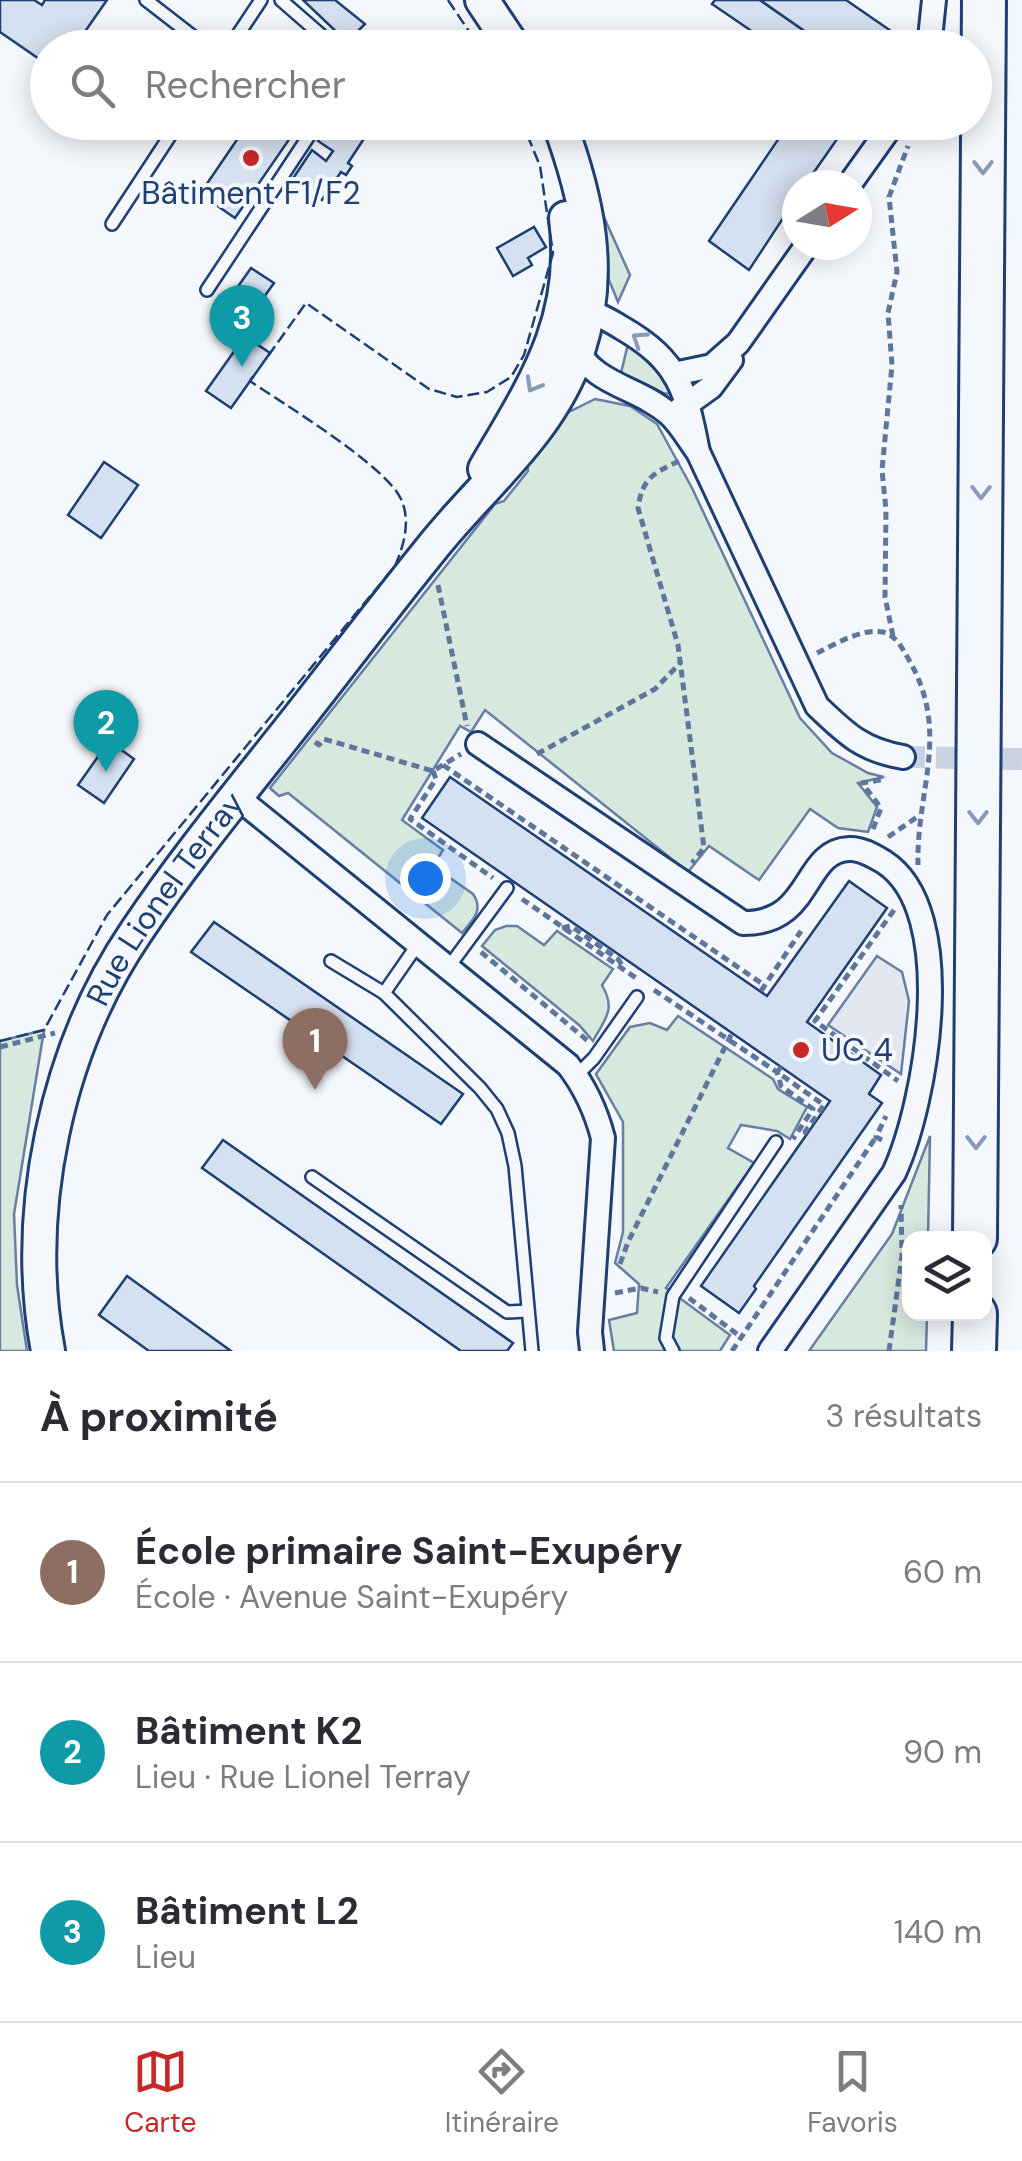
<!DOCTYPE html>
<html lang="fr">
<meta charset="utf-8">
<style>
:root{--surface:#fff;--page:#f7f7f7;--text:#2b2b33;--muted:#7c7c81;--line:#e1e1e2;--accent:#c62828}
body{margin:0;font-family:"DM Sans",sans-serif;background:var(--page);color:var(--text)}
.controls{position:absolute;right:30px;bottom:30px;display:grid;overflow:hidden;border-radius:20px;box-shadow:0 5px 25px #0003}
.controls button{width:90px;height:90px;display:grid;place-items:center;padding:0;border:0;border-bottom:2px solid var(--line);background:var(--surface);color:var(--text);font:50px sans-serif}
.compass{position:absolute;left:782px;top:170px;width:90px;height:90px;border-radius:50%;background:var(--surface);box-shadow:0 5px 25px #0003;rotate:79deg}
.you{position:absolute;left:425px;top:878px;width:35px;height:35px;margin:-25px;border:8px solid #fff;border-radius:50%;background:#1a73e8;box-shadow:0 0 0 15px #1a73e833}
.badge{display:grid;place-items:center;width:65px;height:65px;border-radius:50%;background:var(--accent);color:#fff;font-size:32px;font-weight:700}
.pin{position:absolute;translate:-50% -82px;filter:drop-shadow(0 2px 5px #0008)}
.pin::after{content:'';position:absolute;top:52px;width:35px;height:30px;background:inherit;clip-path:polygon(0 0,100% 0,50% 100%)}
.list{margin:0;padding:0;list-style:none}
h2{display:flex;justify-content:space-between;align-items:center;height:130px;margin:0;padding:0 40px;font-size:42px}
h2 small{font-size:32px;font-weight:400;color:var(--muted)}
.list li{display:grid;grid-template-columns:65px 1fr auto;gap:30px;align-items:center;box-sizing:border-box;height:180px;padding:0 40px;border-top:2px solid var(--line)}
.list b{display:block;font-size:38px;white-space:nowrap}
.list p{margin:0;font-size:32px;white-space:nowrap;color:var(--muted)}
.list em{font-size:32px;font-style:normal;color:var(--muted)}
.icon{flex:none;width:55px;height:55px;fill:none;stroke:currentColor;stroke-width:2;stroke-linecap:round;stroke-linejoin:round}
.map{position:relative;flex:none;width:1022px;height:1351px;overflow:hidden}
.search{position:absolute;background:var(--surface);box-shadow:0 5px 25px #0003;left:30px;right:30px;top:30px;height:110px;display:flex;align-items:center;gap:25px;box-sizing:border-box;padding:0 35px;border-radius:55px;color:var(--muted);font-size:38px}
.sheet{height:670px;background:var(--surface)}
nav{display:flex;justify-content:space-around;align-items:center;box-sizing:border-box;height:140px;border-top:2px solid var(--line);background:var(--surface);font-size:28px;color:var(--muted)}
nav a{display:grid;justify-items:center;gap:5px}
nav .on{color:var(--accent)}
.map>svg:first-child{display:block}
.green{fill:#d7e8df;stroke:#687fa3;stroke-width:2.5}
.parking{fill:#e3e8f0;stroke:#687fa3;stroke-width:2.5}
.building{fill:#d5e0f0;stroke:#1d3f73;stroke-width:2.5}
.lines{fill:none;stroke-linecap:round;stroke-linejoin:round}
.minor-tunnel{stroke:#c9d2e0;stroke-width:22;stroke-dasharray:22 11;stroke-linecap:butt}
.service-casing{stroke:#1d3f73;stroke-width:16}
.minor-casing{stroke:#1d3f73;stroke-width:28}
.secondary-casing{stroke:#1d3f73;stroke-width:38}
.motorway-casing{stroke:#1d3f73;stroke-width:48}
.path{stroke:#5e769c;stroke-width:5;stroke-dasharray:8 5;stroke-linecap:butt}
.service{stroke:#f4f7fb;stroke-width:11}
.minor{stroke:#f4f7fb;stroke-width:22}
.secondary{stroke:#f4f7fb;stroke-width:32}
.motorway{stroke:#f4f7fb;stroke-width:42}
.fence{stroke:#1d3f73;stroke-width:2.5;stroke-dasharray:12 5;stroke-linecap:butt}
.oneway{stroke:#889bb7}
.poi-dot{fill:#c62828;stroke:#f4f7fb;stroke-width:4}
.labels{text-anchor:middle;stroke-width:8;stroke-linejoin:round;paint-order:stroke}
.poi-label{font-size:32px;fill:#1d3f73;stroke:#f4f7fb}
.street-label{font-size:32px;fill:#1d3f73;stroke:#f4f7fb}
</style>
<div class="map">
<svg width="1022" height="1351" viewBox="0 0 1022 1351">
<rect width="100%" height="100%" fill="#f4f7fb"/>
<g class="green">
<path d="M603,215L630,275L618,302L609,280Z"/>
<path d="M628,344L647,355L671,389L669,393L665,394L621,373Z"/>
<path d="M595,399L630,406L657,424L692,488L800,718L832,753L868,773L884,777L858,783L877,807L868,832L838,828L810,809L759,880L709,846L688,872L485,710L471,732L460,726L402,820L443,850L433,866L473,894C484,910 473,920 462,933L288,793L279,796L270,788L495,504L504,501L528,471L527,463L567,413Z"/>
<path d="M506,926H517L544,945L557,931L613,969L602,985C616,1010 606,1017 593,1041L579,1025L482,946L495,930Z"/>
<path d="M678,1016L773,1079L778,1089L807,1107L790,1139L777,1131L741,1125L728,1148L754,1163L666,1288L730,1335L720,1351H614L609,1320L637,1313L639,1284L615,1263L623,1232V1122L596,1074L630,1027L650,1023L667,1030Z"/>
<path d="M44,1030L14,1214L17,1285L27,1351H0V1041Z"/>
<path d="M930,1136L928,1238H910V1314H927L926,1351H809L892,1234Z"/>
</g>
<path class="parking" d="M877,956L902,972L909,1001L901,1074L828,1025Z"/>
<g class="building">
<path d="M0,0H34L42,5L45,0H107L84,33L105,48H48V65L0,32Z"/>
<path d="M303,0H335L365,24L347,42Z"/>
<path d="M715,0H760L829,48H802L783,33L775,47L712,4Z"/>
<path d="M760,0H846L891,31L879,48H829Z"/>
<path d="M249,122H301L235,218L200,194Z"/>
<path d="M331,122H362L358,128L367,134L348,163L352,166L346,175L341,172L322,200L292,180L312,150L326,161L333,151L318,141Z"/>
<path d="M790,122H849L805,185H797V197L749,270L709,241Z"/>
<path d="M534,227L546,247L528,258L532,265L513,276L497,248Z"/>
<path d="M251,268L274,283L254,311L232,295Z"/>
<path d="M245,336L270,353L231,408L206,391Z"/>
<path d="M104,462L138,485L101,538L68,515Z"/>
<path d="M109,741L134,759L104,803L78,785Z"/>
<path d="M450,777L767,996L849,881L887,908L807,1022L881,1075L869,1094L882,1103L754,1286L756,1289L739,1313L701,1286L830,1101L422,818Z"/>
<path d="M214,922L463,1094L441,1124L191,952Z"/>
<path d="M223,1140L513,1343L507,1351H461L202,1168Z"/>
<path d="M127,1276L231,1351H149L99,1315Z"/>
</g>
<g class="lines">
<path class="minor-tunnel" d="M903,757L1022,759"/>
<g class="service-casing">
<g id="service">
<path d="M146,0L208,48"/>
<path d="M281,0L336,48"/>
<path d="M229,48L261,0"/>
<path d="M112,224L179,122"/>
<path d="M207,290L318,122"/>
<path d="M418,944L384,993L480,1088L497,1109L508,1133L515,1166L532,1351"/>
<path d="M331,961L384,993"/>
<path d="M448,968L507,888"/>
<path d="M576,1076L594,1058L637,997"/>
<path d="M312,1177L507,1312L527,1311"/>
<path d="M673,1351L666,1338L673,1296L776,1142"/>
</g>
</g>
<g class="minor-casing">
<g id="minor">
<path d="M929,48L934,0"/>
<path d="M849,185L894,122"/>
<path d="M578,314C594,310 607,319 622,328C679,361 686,390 698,452"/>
<path d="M574,345C594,386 637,386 669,414C680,424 689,440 698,452L817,706C845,733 862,750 903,757"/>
<path d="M674,374L712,366L738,343L807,245"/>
<path d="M679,410L711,387L731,360"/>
<path d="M478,744L743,923C813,924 802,851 849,849C861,848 874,856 884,862C960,911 926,1104 894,1173L770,1351"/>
<path d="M237,797L568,1065C585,1087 596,1111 603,1138L590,1332L592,1351"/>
</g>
</g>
<g class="secondary-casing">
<g id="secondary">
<path d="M482,0L514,48"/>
<path d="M485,469C534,385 579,320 566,218"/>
<path id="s1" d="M48,1351C22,1212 56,1050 136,932C180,866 232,802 282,739C332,676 380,612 431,549C484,482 549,435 578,351C604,272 587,198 559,122"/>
</g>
</g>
<g class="motorway-casing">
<g id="motorway">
<path d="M975,1238L984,0"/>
<path d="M974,1351L975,1314"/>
</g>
</g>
<g class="path">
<path d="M679,461C653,473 642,479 638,508L678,645L704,848L692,863"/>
<path d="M438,585L467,726"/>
<path d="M893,636L885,597L886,510L882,470L892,365L888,313L897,272L889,197L908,146"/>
<path d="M817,653C836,644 861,628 883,632C897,636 902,648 909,660C951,733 916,790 918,865"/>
<path d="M315,742L319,745L324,739L433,771L461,754"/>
<path d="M537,754L655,689L681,662"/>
<path d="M443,765L764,985"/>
<path d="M433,771L436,779L410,819L493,878"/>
<path d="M873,829L881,808L862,783L886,779"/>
<path d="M888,837L920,815"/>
<path d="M522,899L636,978"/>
<path d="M894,910L815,1021L898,1081"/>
<path d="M562,928L571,926L618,959L624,968"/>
<path d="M481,952L588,1041"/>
<path d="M654,990L777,1072L781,1086L813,1109L793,1139"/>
<path d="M761,991L801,931"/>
<path d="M0,1047L55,1033"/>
<path d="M781,1067L777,1072L824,1105L805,1132L799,1133"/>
<path d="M882,1140L876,1137L886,1116"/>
<path d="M620,1264L628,1242L732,1033"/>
<path d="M615,1293L641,1288L658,1292"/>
<path d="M689,1298L741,1337"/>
<path d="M732,1351L876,1137"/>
<path d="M889,1351L902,1256L901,1205"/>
</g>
<use href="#service" class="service"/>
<use href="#minor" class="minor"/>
<use href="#secondary" class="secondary"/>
<use href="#motorway" class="motorway"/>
<g class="fence">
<path d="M448,0L480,48"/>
<path d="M268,356L306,303L429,389L457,397L487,392L511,377L524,355L553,253L540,166L522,122"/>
<path d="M0,1041L44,1030L107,915L395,566C404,545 411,521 401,499C385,465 285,405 250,381L253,376"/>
</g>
</g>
<defs><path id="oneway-chevron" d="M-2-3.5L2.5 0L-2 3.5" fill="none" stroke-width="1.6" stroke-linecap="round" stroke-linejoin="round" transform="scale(2.5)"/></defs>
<g class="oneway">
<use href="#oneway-chevron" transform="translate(983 167) rotate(90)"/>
<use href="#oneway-chevron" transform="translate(639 339) rotate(-147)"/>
<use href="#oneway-chevron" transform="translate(533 385) rotate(120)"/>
<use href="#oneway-chevron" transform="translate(981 492) rotate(90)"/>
<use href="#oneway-chevron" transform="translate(978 817) rotate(90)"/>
<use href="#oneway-chevron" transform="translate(976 1142) rotate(90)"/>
</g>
<g class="poi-dot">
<circle cx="251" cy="158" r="10"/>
<circle cx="801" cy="1050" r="10"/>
</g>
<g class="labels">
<g class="poi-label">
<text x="251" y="204">Bâtiment F1/F2</text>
<text x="821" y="1061" text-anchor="start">UC 4</text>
</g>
<g class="street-label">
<text dy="11" stroke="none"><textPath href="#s1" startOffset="482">Rue Lionel Terray</textPath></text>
</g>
</g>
</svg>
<div class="controls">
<button><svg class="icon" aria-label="layers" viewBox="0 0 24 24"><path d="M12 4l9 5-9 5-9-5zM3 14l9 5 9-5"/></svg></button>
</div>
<svg class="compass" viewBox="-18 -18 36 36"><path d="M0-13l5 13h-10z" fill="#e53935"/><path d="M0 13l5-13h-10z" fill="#7c7c81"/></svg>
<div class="you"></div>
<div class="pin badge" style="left:315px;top:1090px;background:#8d6e63">1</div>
<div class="pin badge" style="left:106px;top:772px;background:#0f9aa8">2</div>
<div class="pin badge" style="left:242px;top:367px;background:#0f9aa8">3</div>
<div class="search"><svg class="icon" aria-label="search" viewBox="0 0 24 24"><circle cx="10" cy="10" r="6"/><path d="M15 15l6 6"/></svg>Rechercher</div>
</div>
<section class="sheet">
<h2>À proximité<small>3 résultats</small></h2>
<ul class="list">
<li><span class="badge" style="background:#8d6e63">1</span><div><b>École primaire Saint-Exupéry</b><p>École · Avenue Saint-Exupéry</p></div><em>60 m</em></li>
<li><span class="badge" style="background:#0f9aa8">2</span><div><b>Bâtiment K2</b><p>Lieu · Rue Lionel Terray</p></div><em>90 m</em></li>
<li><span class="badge" style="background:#0f9aa8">3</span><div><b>Bâtiment L2</b><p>Lieu</p></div><em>140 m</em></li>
</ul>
</section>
<nav>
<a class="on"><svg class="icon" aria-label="map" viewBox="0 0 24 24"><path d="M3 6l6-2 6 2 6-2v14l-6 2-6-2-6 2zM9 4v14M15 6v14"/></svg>Carte</a>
<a><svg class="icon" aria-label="directions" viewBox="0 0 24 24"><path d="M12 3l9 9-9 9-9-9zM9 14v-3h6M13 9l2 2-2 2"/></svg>Itinéraire</a>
<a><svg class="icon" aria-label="saved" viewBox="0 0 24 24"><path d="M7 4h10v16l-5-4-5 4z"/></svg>Favoris</a>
</nav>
